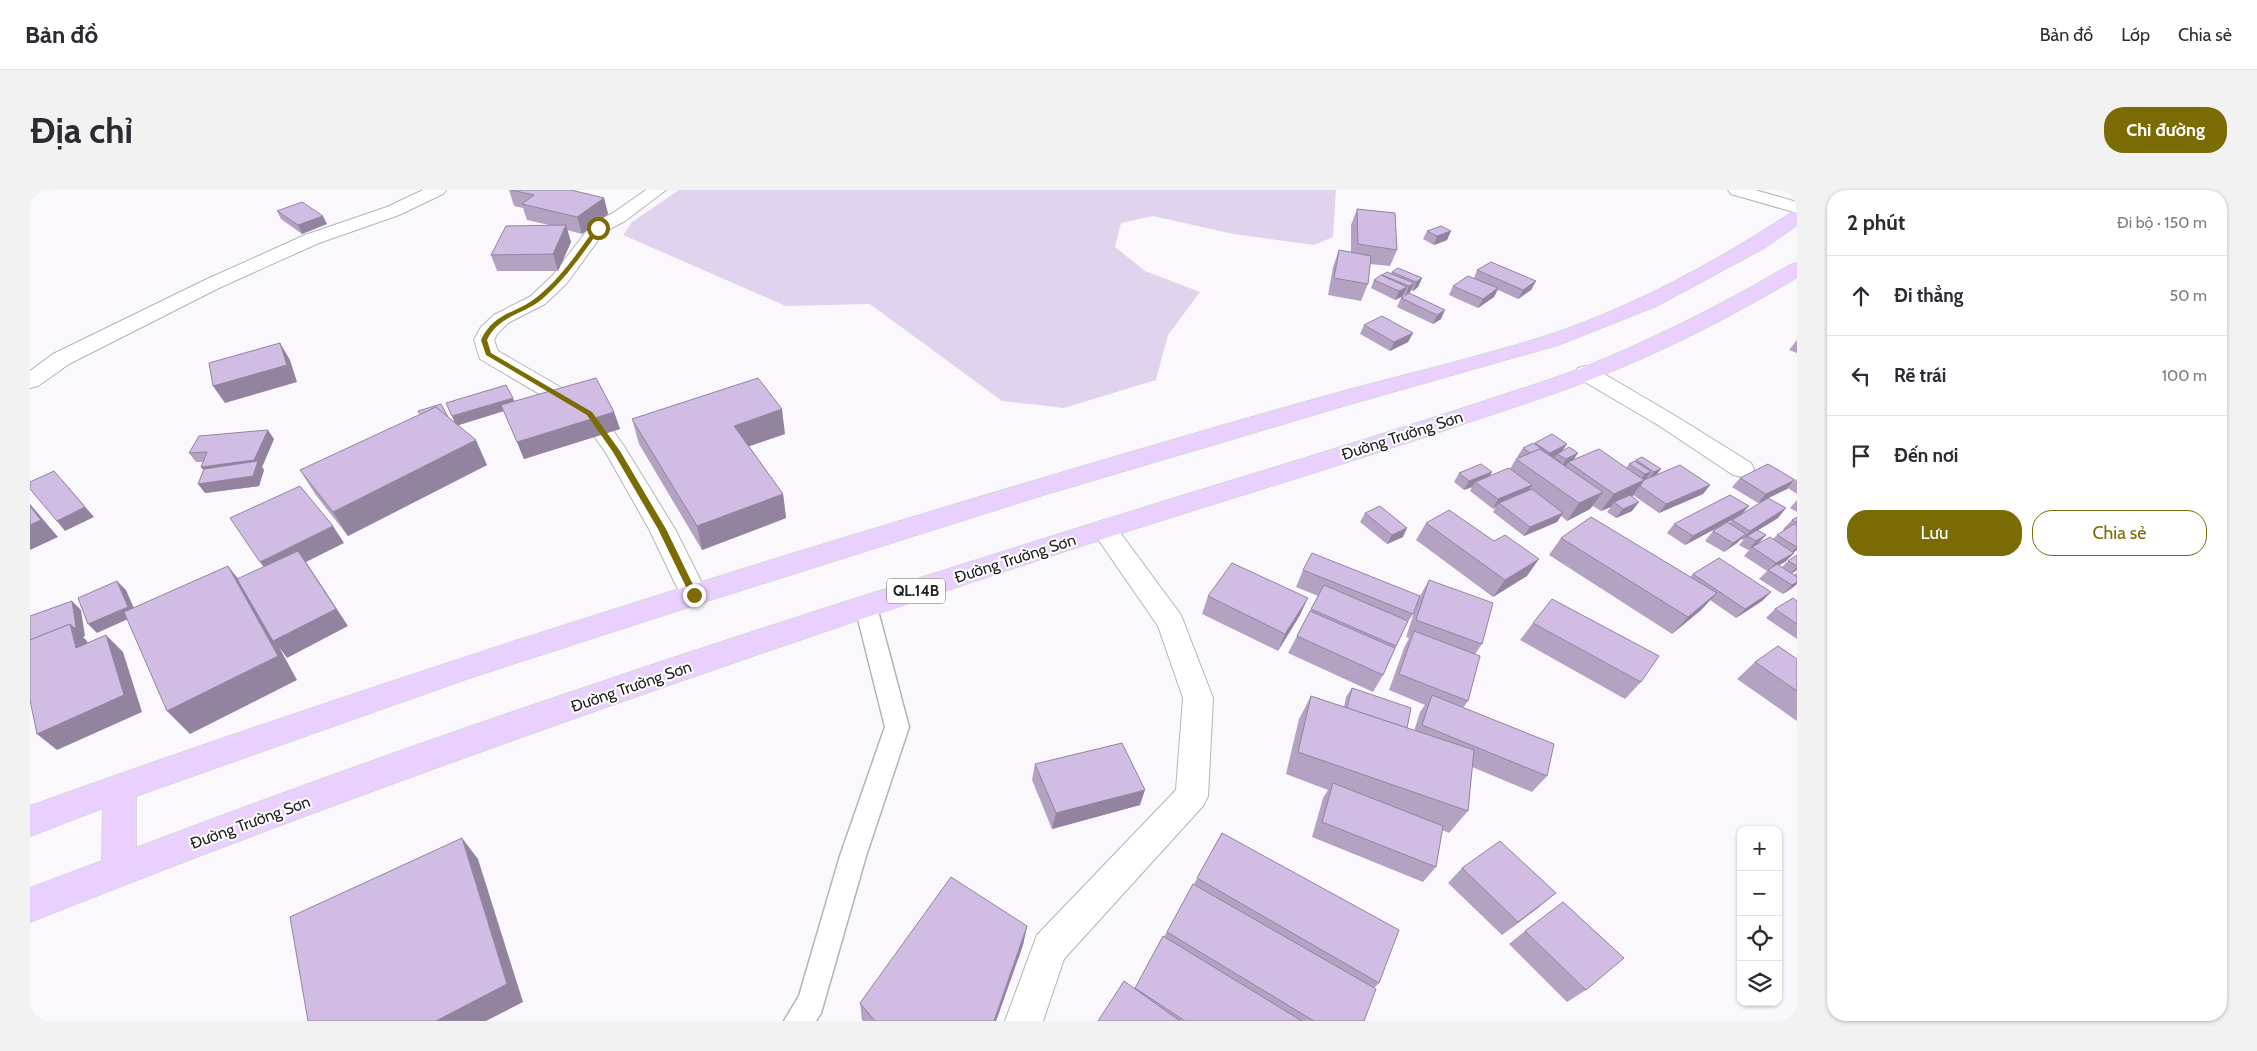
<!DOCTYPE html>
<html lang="vi">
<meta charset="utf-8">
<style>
:root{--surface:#fff;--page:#f2f2f3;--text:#2b2b33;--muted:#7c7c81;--line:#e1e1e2;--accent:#7b6b04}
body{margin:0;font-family:Cabin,sans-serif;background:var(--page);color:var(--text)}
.controls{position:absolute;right:15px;bottom:15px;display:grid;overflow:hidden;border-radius:10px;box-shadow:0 1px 4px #0004}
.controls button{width:45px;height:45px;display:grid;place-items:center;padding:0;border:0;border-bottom:1px solid var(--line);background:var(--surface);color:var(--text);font:25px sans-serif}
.stop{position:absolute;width:15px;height:15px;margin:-11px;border:4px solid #7b6b04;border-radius:50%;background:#fff}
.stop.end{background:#7b6b04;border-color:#fff;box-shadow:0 1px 5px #0008}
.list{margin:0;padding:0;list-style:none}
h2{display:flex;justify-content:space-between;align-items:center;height:65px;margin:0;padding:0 20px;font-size:21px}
h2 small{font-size:16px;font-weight:400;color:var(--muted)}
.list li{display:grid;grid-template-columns:32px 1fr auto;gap:15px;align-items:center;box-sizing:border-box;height:80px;padding:0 20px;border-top:1px solid var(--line)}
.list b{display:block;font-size:19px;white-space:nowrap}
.list em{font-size:16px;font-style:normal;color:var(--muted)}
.actions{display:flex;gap:10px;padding:15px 20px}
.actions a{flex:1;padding:11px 0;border:1px solid var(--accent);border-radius:20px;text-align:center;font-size:18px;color:var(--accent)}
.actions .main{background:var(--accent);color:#fff}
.icon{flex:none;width:28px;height:28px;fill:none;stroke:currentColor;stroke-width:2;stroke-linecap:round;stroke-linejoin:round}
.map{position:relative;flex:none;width:1767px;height:831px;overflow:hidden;border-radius:20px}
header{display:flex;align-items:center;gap:30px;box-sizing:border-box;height:70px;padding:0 25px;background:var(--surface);border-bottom:1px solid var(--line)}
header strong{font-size:24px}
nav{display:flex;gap:28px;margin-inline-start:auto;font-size:18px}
.intro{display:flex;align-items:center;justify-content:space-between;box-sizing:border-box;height:120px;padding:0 30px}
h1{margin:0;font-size:35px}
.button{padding:12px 22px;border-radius:20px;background:var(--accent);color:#fff;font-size:18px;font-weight:700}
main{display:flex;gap:30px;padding:0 30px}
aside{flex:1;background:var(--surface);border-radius:20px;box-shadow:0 1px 4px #0004}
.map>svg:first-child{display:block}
.green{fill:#e0d3ed}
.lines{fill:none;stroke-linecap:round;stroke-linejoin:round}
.service-casing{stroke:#b5b3b7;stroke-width:3}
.minor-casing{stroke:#b5b3b7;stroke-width:2}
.trunk-casing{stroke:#d7d7d7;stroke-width:2}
.service{fill:#fff;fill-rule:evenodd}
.minor{fill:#fff;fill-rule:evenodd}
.trunk{fill:#ead0ff;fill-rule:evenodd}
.wall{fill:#b4a2c3}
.shaded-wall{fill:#92849f}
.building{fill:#d1bce3;stroke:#92849f}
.route{fill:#7b6b04}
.labels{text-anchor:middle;stroke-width:4;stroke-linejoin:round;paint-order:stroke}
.shield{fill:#fff;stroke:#646364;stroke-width:1}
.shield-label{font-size:15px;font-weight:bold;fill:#212021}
.street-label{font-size:16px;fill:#212021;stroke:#fff}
</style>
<header>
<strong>Bản đồ</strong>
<nav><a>Bản đồ</a><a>Lớp</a><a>Chia sẻ</a></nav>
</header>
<div class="intro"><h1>Địa chỉ</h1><a class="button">Chỉ đường</a></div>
<main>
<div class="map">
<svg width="1767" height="831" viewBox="0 0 1767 831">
<rect width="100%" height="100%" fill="#faf8fc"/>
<path class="green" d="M649,0H1306L1303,47L1284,55L1203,44L1123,26L1091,33L1085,57L1115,81L1170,102L1138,145L1126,190L1034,218L972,211L840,114L756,116L593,45L602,32Z"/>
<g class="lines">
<g class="service-casing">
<path id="service" d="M836,409L844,411L847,417L879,537L836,666L791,823L786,831H754L769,806L810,666L855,537L825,417L828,411Z"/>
</g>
<g class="minor-casing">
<g id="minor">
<path d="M393,0H416L413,4L369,25L289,53L189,98L39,174L8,196L0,198V181L23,164L175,90L275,45L357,17Z"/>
<path d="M616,0H636L595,31L574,42L537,93L515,114L478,133L467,144L464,150L468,161L568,219L594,256L645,339L678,405L674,412L664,415L654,412L619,339L576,263L552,229L450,169L444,150L451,137L464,125L501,106L523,85L562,34L583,23Z"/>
<path d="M1698,0H1725L1767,12V23L1701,4Z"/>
<path d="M1556,176L1564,178L1644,225L1721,273L1724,279L1721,285L1712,287L1703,285L1628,235L1548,188L1545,183L1548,178Z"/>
<path d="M1074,330L1083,333L1151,425L1183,508L1178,606L1173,616L1034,769L1013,831H975L1007,745L1146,600L1153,508L1128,436L1061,339L1065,333Z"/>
</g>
</g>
<g class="trunk-casing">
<path id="trunk" d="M1767,22V35L1734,58L1626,116L1528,155L1320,214L1013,305L674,412L439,488L106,606V658C428,535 756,429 1084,327C1208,288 1332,252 1455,211C1488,200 1522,190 1555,177C1626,148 1694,114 1760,75L1767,73V87C1702,126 1634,161 1564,188C1520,206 1475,220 1430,235C1304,278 1177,315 1051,356C697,472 346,594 0,732V698L72,671L73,618L0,646V616C329,498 662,392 997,293C1101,262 1206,231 1311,202C1378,184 1445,168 1510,148C1595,121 1686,73 1761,23Z"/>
</g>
<use href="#service" class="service"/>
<use href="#minor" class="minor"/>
<use href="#trunk" class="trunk"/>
</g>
<g class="wall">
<path d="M479,0L574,8L578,24L552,44L537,40L541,52L528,81H467L461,65L519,35L497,30L493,18L484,16Z"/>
<path d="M1327,19L1367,60L1360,76L1340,74L1338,94L1331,111L1298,105L1303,77L1309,60L1321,62V35Z"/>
<path d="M247,21L297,34L272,44L251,29Z"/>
<path d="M1397,41H1421L1417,50L1404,55L1393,49Z"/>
<path d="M1447,80L1506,91L1501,100L1488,109L1468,100L1464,107L1448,118L1419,105L1423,96L1444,88Z"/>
<path d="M1362,82L1392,88L1388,97L1383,101L1381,100L1379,103L1411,129L1403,134L1367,117L1371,108L1375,105L1374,104L1373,106L1365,110L1341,98L1344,90L1352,85L1361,83Z"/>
<path d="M1334,135L1383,143L1378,152L1360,161L1330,144Z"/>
<path d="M1767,150V163L1759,160Z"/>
<path d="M483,208L484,211L584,222L590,239L494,269L474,221L428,235L457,275L318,346L285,304L270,280L418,227L425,233Z"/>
<path d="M602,229L755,244L719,256L753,304L756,328L672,360L609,254Z"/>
<path d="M244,249L232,277L234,280L229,296L175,303L174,280L171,277L173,272H166L159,263Z"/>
<path d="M1505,253L1537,254L1532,261L1544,269L1596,278L1599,274L1604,272L1606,270L1631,279L1626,285L1680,295L1673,304L1629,323L1603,305L1602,307V321L1586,328L1577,322L1581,317L1571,321L1563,316L1560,319L1537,331L1531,326L1527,332L1494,346L1463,322L1466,317L1463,319L1440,301L1442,297L1434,300L1424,292L1429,283L1460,286L1480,279L1486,269L1488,268L1487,267L1493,258L1504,254Z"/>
<path d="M1710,288L1765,290L1757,299L1738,308L1748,328L1728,340L1736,345L1728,354L1743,349L1747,345L1754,340L1753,339L1762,330L1767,327V360L1763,362L1764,363L1755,372L1749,375L1752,377L1758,371L1767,365V380L1762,383L1764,385L1767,382V394L1762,398L1753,404L1729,389L1737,381L1714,366L1720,359L1718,360L1709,355L1716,347L1712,350L1711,349L1707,353L1694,362L1675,351L1683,341L1699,333L1702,330L1655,355L1637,343L1644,334L1719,316L1712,324L1735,310L1728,313L1702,297Z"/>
<path d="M1767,289V304L1758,298Z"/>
<path d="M1767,310V322L1760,318Z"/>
<path d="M1335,323L1373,347L1357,354L1330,332Z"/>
<path d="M1396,333L1497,386L1463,407L1386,350Z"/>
<path d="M1531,348L1660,387L1663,384L1741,402L1732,411L1706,428L1680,410L1671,420L1642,444L1519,365Z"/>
<path d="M1273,380L1390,406L1399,390L1452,454L1445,464L1438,511L1433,518L1517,586L1502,602L1442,577L1438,621L1419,643L1412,640L1406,677L1393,692L1282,647L1293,608L1298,600L1256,584L1269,529L1281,506L1314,517L1316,507L1322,498L1377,538L1384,541L1390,522L1395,515L1359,500L1374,458L1379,448L1376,447L1386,416L1383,424L1376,435L1353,485L1343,502L1258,463L1288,406L1266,397Z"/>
<path d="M1178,406L1270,425L1248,461L1172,424Z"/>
<path d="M1767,411V449L1736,428L1745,419Z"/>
<path d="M1503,433L1611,492L1595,509L1490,450Z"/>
<path d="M1767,469V531L1707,489L1725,472Z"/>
<path d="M1005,574L1110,615L1022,639L1002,590Z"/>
<path d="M1192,643L1349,793L1344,798L1334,831H1068L1105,798L1134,747L1163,694H1164Z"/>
<path d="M1432,678L1509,717L1472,745L1418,693Z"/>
<path d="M997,736L993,755L966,831H833L832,830L830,813Z"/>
<path d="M1495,741L1556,800L1537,812L1479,754Z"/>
</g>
<g class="shaded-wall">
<path d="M574,8L578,24L552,44L547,27Z"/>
<path d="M293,26L297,34L272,44L268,35Z"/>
<path d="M536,35L541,52L528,81L523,64Z"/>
<path d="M1421,41L1417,50L1404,55L1407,46Z"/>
<path d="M1392,88L1388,97L1383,101L1386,92Z"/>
<path d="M1506,91L1501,100L1488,109L1493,100Z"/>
<path d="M1384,93L1380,102L1376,105L1379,96Z"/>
<path d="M1377,97L1373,106L1365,110L1369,101Z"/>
<path d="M1468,98L1464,107L1448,118L1453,109Z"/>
<path d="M1415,120L1411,129L1403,134L1407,125Z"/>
<path d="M1383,143L1378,152L1360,161L1364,152Z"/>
<path d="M250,153L260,170L267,192L195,213L183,196Z"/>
<path d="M483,208L486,217L426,236L422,226Z"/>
<path d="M752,219L755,244L708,260L704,236Z"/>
<path d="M584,222L590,239L494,269L487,252Z"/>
<path d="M238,240L244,249L232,277L234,280L229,296L175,303L168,294L178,286L171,277Z"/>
<path d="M446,250L457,275L318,346L303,322Z"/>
<path d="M1537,254L1531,263L1527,264L1526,266L1514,272L1520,263Z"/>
<path d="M1548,263L1542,272H1538L1536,276L1530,279L1536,269Z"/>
<path d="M1631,279L1624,288L1617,291L1624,282Z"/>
<path d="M1462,282L1457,291L1445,292L1442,297L1434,300L1439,291Z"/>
<path d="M1621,282L1614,291L1608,293L1615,284Z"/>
<path d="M32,290L64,327L35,341L27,331Z"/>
<path d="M1614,290L1601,308L1584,312L1581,317L1571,321L1584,304Z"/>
<path d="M1765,290L1757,299L1728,313L1736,304Z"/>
<path d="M1502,295L1496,305L1469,313L1466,317L1463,319L1468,309Z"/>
<path d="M1680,295L1673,304L1629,323L1636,314Z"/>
<path d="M1573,302L1560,319L1537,331L1549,313Z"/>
<path d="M753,304L756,328L672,360L667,336Z"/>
<path d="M1609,312L1602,321L1586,328L1593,319Z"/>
<path d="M0,314L28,347L0,360Z"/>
<path d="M1719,316L1711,325L1655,355L1663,346Z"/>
<path d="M1756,318L1748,328L1712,350L1720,341Z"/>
<path d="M1533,323L1527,332L1494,346L1500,337Z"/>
<path d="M303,336L314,353L276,372L318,436L257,468L249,457L267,490L160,544L137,521L198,376L217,400L243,389L230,372Z"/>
<path d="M1377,338L1373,347L1357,354L1362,345Z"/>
<path d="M1716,344L1707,353L1694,362L1703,353Z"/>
<path d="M1736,345L1727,354L1718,360L1726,351Z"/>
<path d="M1767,357V360L1759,366L1764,363L1755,372L1739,380L1746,373L1758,366Z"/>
<path d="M1509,369L1497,386L1463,407L1475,390Z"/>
<path d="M1767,377V380L1758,386Z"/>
<path d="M87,391L96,400L107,425L67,443L58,434Z"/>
<path d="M1767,392V394L1762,398L1753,404L1762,395Z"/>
<path d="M1741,402L1732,411L1706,428L1715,419Z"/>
<path d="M1687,403L1671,420L1642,444L1658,427Z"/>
<path d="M1278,408L1270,425L1248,461L1255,444Z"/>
<path d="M42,411L51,420L55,446L53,447L57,451L63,475L46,458L40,434Z"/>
<path d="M76,445L93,462L112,522L27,560L7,544Z"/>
<path d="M1115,600L1110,615L1022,639L1026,623Z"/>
<path d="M432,648L448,669L493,812L456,831H406Z"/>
<path d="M1526,703L1509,717L1472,745L1488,732Z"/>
<path d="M997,736L993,755L966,831H964Z"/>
</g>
<g class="building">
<path d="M481,0H541L574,8L547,27L492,14L504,5Z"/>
<path d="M272,12L293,26L268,35L247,21Z"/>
<path d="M1327,19L1365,23L1367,60L1328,54Z"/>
<path d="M536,35L523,64L461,65L476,36Z"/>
<path d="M1411,36L1421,41L1407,46L1397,41Z"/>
<path d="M1309,60L1341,66L1338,94L1304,88Z"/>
<path d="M1461,72L1506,91L1493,100L1447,80Z"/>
<path d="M1368,78L1392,88L1386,92L1362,82Z"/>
<path d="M1357,82L1384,93L1379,96L1352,85Z"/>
<path d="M1351,85L1377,97L1369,101L1344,90Z"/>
<path d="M1438,86L1468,98L1453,109L1423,96Z"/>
<path d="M1379,103L1415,120L1407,125L1371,108Z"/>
<path d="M1352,126L1383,143L1364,152L1334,135Z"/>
<path d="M250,153L257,175L183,196L179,173Z"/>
<path d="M566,188L584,222L487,252L471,215Z"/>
<path d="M728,188L752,219L704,236L753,304L667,336L602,229Z"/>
<path d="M476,195L483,208L422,226L416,213Z"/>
<path d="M411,214L418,227L406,217L390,225L388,221Z"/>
<path d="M406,217L446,250L303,322L270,280Z"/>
<path d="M238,240L224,270L171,277L177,262L159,263L169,246Z"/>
<path d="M1522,244L1537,254L1520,263L1505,253Z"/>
<path d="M1503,253L1531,272H1530L1510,259L1500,263L1493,258Z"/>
<path d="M1539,257L1548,263L1536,269L1527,264Z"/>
<path d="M1510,259L1573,302L1549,313L1486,269Z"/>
<path d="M1569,259L1614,290L1584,304L1538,272Z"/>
<path d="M1612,267L1631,279L1624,282L1606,270Z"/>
<path d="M228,271L223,286L168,294L174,279Z"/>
<path d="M1605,271L1621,282L1615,284L1599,274Z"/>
<path d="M1451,274L1462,282L1439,291L1429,283Z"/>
<path d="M1738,274L1765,290L1736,304L1710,288Z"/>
<path d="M1650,275L1680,295L1636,314L1610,296L1614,290Z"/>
<path d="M1479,278L1502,295L1468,309L1445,292Z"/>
<path d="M24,281L55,317L27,331L0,299V292Z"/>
<path d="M270,296L303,336L230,372L200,328Z"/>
<path d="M1502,299L1533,323L1500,337L1469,313Z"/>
<path d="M1600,305L1609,312L1593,319L1584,312Z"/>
<path d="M1700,305L1719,316L1663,346L1644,334Z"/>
<path d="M1738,308L1756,318L1720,341L1702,330Z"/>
<path d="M0,316L11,330L0,335Z"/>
<path d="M1350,316L1377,338L1362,345L1335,323Z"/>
<path d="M1419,320L1464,351L1475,345L1509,369L1475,390L1396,333Z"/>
<path d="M1561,327L1687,403L1658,427L1531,348Z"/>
<path d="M1767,327V333L1762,330Z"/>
<path d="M1697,332L1716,344L1703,353L1683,341Z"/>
<path d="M1764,334L1767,336V357L1747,345Z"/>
<path d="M1727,340L1736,345L1726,351L1717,346Z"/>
<path d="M1740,347L1764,363L1746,373L1722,357Z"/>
<path d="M268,361L306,419L243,451L207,389Z"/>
<path d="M1282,363L1390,406L1383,424L1273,380Z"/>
<path d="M1767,365V376L1758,371Z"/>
<path d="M1689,368L1741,402L1715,419L1663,384Z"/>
<path d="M1202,373L1278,408L1255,444L1178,406Z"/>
<path d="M1747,374L1767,387V392L1762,395L1738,380Z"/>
<path d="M198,376L248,466L137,521L94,422Z"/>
<path d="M1399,390L1463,413L1452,454L1386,430Z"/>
<path d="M87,391L98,417L58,434L48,408Z"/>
<path d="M1294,395L1378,431L1366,456L1281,419Z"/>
<path d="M1763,408L1767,411V434L1745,419Z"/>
<path d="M1522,409L1629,466L1611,492L1503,433Z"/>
<path d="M42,411L46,437L44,438L40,434L0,450V426Z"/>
<path d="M1280,421L1365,458L1353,485L1267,446Z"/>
<path d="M40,434L46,458L76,445L94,505L7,544L0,510V450Z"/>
<path d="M1384,441L1450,466L1438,511L1369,484Z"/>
<path d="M1748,456L1767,469V501L1725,472Z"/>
<path d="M1322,498L1381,518L1377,538L1317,518Z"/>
<path d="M1402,505L1524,554L1517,586L1392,535Z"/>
<path d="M1281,506L1444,560L1438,621L1268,562Z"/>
<path d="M1092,553L1115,600L1026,623L1005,574Z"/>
<path d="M1303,593L1413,636L1406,677L1292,632Z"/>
<path d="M1192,643L1369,740L1349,793L1167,688Z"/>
<path d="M432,648L477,794L406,831H278L260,727Z"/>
<path d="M1470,651L1526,703L1488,732L1432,678Z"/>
<path d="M921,687L997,736L964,831H845L830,813Z"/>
<path d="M1163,694L1346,799L1334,831H1284L1137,742Z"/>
<path d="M1533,712L1594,768L1556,800L1495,741Z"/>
<path d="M1133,746L1272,831H1155L1105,798Z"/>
<path d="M1094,791L1150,831H1068Z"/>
</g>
<path class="route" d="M566,37L571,38C553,63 535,90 511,110C492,125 468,126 457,150L461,163L562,222L590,261L636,339L668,405L664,408L660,405L628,339L583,262L557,225L456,165L451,150C464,122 486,124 507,107C531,88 548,62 566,37Z"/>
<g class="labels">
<rect class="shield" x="857" y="388.5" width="58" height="25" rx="4"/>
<g class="shield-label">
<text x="886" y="406">QL.14B</text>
</g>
<g class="street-label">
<text transform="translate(1372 245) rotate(-18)" y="6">Đường Trường Sơn</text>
<text transform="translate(985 368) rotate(-18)" y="6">Đường Trường Sơn</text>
<text transform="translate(601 496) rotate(-19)" y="6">Đường Trường Sơn</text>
<text transform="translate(220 632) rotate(-20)" y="6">Đường Trường Sơn</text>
</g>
</g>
</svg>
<div class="controls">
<button>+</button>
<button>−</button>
<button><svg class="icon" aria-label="locate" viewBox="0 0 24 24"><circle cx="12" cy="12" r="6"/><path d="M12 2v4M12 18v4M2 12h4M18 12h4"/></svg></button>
<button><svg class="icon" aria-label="layers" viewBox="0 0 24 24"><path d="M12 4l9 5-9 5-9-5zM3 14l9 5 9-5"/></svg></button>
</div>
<div class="stop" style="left:568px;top:38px"></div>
<div class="stop end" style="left:664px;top:405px"></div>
</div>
<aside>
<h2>2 phút<small>Đi bộ · 150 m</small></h2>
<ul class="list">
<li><svg class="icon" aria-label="ahead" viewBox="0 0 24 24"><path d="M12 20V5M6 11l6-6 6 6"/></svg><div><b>Đi thẳng</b></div><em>50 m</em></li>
<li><svg class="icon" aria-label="left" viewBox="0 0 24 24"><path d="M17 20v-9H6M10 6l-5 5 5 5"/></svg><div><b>Rẽ trái</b></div><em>100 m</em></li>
<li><svg class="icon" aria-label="arrive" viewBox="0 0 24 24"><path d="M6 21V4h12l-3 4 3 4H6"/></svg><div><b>Đến nơi</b></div></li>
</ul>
<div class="actions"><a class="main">Lưu</a><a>Chia sẻ</a></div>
</aside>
</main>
